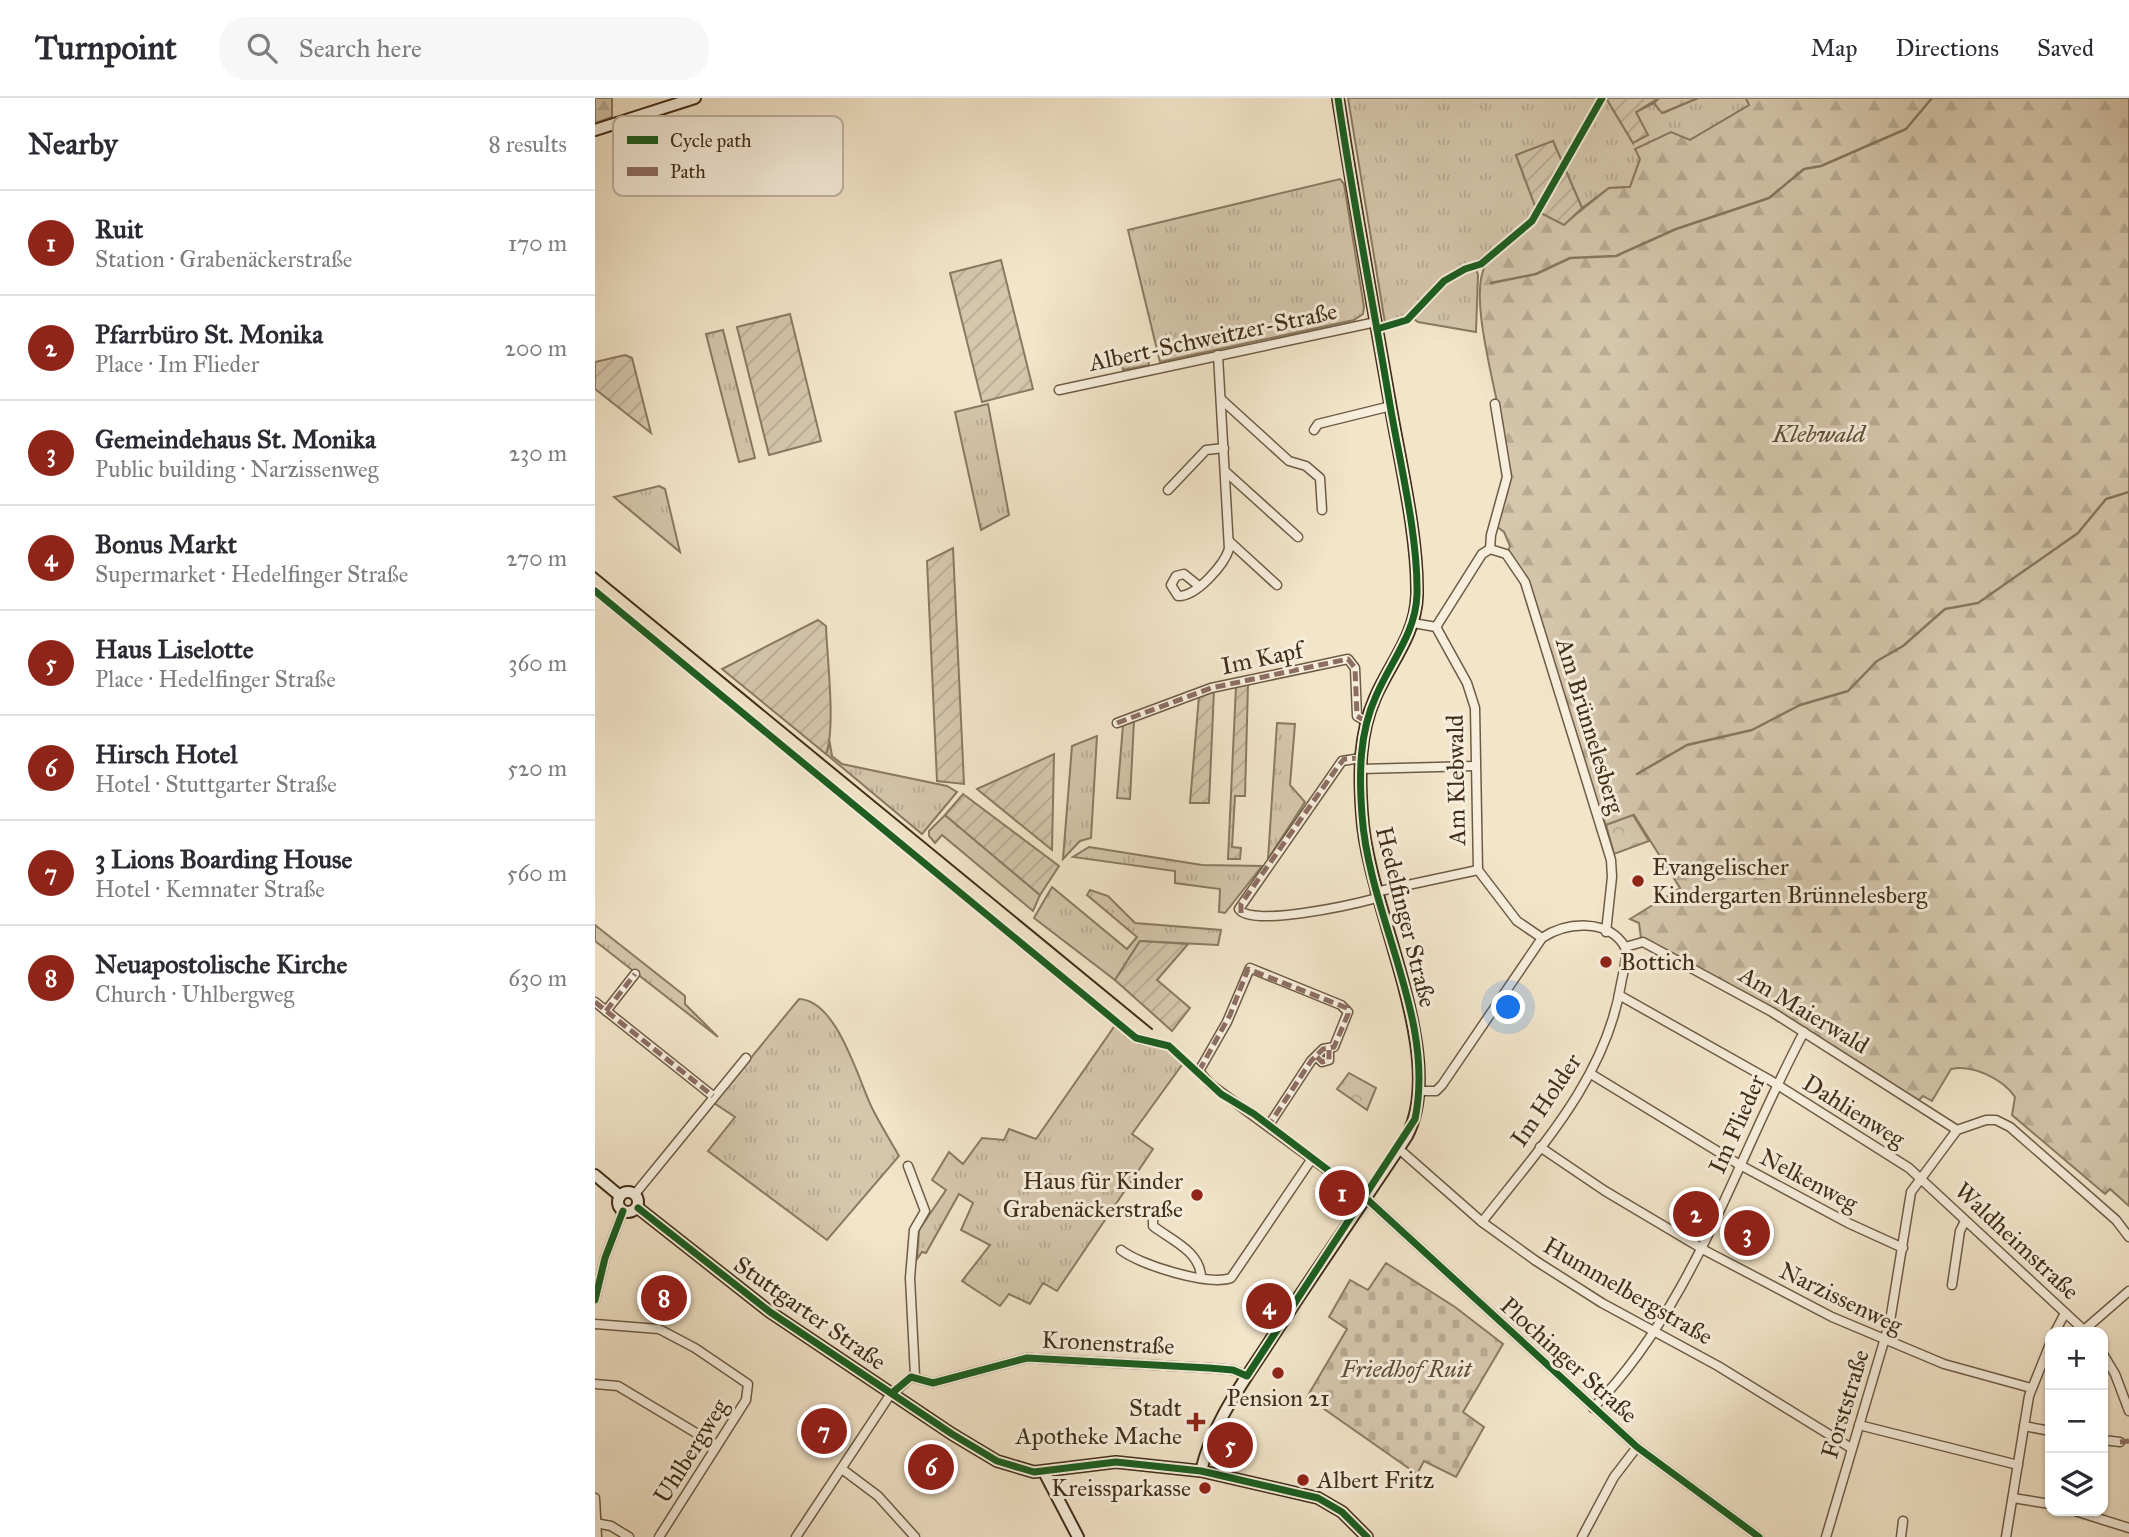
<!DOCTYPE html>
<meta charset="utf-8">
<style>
:root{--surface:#fff;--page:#f7f7f7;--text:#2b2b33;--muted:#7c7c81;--line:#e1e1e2;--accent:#8f2418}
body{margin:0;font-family:"IM FELL Great Primer",serif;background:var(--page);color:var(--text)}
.controls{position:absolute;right:21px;bottom:21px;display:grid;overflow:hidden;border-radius:14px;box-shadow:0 2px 5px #0004}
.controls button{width:63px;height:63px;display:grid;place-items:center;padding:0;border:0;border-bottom:2px solid var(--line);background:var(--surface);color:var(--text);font:35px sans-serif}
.you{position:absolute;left:914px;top:910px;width:24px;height:24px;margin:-18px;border:5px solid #fff;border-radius:50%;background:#1a73e8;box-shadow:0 0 0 10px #1a73e833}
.badge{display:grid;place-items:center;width:46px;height:46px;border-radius:50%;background:var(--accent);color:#fff;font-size:23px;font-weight:700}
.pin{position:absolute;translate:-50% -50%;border:4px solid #fff;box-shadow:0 2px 7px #0006}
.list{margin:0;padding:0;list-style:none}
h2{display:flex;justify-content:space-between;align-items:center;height:91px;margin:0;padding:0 28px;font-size:30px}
h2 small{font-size:23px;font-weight:400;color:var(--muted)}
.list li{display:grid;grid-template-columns:46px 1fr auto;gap:21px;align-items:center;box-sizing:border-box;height:105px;padding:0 28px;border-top:2px solid var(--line)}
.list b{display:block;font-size:26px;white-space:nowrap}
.list p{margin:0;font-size:23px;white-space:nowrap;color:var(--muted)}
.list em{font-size:23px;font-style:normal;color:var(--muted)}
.icon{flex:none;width:38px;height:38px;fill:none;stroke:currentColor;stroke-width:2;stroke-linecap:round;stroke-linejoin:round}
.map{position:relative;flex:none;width:1534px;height:1439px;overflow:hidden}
header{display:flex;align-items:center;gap:42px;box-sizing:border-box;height:98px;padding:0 35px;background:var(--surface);border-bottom:2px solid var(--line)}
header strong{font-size:33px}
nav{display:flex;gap:38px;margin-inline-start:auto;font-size:24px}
.search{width:490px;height:63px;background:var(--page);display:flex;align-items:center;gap:18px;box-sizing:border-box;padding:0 24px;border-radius:28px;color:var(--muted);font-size:26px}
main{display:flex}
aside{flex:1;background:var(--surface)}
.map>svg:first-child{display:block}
.grass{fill:url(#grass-tufts);stroke:#8a7a62;stroke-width:2}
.forest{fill:url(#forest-firs);stroke:#8a7a62;stroke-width:2}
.cemetery{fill:url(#cemetery-stones);stroke:#8a7a62;stroke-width:2}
.park{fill:url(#park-crowns);stroke:#8a7a62;stroke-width:2}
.garden{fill:url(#garden-furrows);stroke:#8a7a62;stroke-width:2}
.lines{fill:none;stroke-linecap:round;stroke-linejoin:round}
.stream{stroke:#87775e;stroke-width:2.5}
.street-casing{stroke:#6d5c44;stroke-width:11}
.secondary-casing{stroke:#402e18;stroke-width:14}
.street{stroke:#f7eedd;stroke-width:8}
.secondary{stroke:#f7eedd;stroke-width:10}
.tram{stroke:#402e18;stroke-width:2}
.quiet{stroke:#8d6e63;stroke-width:5;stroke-dasharray:10 5;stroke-linecap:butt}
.cycleway-casing{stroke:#f7eedd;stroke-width:11}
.cycleway{stroke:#1b5e20;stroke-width:7}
.poi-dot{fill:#8f2418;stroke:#f7eedd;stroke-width:2.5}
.labels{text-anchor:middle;stroke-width:6;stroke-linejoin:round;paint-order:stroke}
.street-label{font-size:24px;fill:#402e18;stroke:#f7eedd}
.park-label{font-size:24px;font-style:italic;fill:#5e4c36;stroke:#f7eedd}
.poi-label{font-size:24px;fill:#402e18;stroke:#f7eedd;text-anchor:start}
.key{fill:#f7eedd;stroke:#c0b4a2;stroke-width:2}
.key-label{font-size:19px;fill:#402e18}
</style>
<header>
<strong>Turnpoint</strong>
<div class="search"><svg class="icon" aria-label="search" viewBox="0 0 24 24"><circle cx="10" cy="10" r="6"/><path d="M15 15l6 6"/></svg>Search here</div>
<nav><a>Map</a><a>Directions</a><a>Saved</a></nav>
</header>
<main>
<aside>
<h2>Nearby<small>8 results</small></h2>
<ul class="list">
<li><span class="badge">1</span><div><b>Ruit</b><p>Station · Grabenäckerstraße</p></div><em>170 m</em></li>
<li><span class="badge">2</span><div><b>Pfarrbüro St. Monika</b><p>Place · Im Flieder</p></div><em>200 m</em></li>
<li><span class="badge">3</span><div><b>Gemeindehaus St. Monika</b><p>Public building · Narzissenweg</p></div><em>230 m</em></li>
<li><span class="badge">4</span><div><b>Bonus Markt</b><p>Supermarket · Hedelfinger Straße</p></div><em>270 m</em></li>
<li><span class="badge">5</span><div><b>Haus Liselotte</b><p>Place · Hedelfinger Straße</p></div><em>360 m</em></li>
<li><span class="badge">6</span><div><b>Hirsch Hotel</b><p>Hotel · Stuttgarter Straße</p></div><em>520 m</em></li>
<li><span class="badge">7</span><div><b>3 Lions Boarding House</b><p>Hotel · Kemnater Straße</p></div><em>560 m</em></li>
<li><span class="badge">8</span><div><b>Neuapostolische Kirche</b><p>Church · Uhlbergweg</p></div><em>630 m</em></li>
</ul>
</aside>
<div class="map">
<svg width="1534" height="1439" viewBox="0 0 1534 1439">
<defs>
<pattern id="grass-tufts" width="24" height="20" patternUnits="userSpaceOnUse" patternTransform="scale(1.75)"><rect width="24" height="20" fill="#d5c6ac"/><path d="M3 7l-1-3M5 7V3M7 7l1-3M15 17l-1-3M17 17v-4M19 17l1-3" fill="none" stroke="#b8aa93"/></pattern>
<pattern id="forest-firs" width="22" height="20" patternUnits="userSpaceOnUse" patternTransform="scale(1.75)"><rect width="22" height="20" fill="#d5c6ac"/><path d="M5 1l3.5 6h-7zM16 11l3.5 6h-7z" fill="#b8aa93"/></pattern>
<pattern id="cemetery-stones" width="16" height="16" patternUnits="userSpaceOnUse" patternTransform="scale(1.75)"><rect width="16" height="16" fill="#d5c6ac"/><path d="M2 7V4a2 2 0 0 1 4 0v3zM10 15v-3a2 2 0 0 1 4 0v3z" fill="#b8aa93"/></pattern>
<pattern id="park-crowns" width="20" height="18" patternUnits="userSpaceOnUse" patternTransform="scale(1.75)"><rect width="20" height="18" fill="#d5c6ac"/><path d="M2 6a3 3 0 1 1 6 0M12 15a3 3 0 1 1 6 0" fill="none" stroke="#b8aa93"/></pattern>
<pattern id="garden-furrows" width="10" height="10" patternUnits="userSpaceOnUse" patternTransform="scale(1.75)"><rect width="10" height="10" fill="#d5c6ac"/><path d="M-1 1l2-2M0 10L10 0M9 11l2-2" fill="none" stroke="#b8aa93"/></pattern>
</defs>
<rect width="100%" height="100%" fill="#f3e5ca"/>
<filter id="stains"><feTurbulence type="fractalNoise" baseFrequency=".00286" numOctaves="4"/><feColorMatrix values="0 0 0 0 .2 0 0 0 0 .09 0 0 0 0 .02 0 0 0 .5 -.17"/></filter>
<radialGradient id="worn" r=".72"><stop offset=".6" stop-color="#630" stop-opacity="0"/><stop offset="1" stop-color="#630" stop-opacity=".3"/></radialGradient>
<g class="grass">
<path d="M753,0H1011L1038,45L1041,14L1059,5L1068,15L1103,0H1151L1155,7L1095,42L1041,51L1045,61L1035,89L1014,90L987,110L958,43L921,57L942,113L930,127L879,165L883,177L881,234L823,224L814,217L790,225Z"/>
<path d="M745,81L749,86L769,209L768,216L759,222L565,264L533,132Z"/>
<path d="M128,232L160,360L144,364L111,236Z"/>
<path d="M551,253L554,267L528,272L525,261L530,254Z"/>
<path d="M393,306L414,417L386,432L360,314Z"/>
<path d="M64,388L70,391L85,454L19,399Z"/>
<path d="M539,623L535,701L522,700L528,627Z"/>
<path d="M682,625L700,626L695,687L710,704L673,761Z"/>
<path d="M502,638L496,740L485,743L468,761L477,648Z"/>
<path d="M235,646L237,658L247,666L352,688L362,694L327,736L231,656Z"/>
<path d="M350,717L445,797L438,813L347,737L340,745L334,738V733Z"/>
<path d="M494,749L607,767L667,768L630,815L624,814L625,791L580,785V773L478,759Z"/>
<path d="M457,789L532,851L542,839L492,797L495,792L513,798L540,825L626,832L623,847L545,843L520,882L439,820Z"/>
<path d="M0,827L90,898V906L123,939L0,843Z"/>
<path d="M204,901C242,902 263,981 277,1010C285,1026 295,1042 304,1058L232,1142L113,1053L140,1019L119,1005Z"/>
<path d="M521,926L545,946L570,948L589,964L537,1036L558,1051L462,1193L448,1185L435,1206L414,1196L405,1208L367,1183L395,1147L366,1132L378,1105L364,1096L331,1155L327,1154L322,1161L324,1132L351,1092L337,1082L354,1054L368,1066L387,1040L409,1042L414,1031L441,1041Z"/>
</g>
<g class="forest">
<path d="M0,0H17V19L0,25Z"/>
<path d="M1064,0H1103L1067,15L1059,5Z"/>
<path d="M1151,0H1534V1108L1515,1091L1510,1096L1417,1017L1420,999C1408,981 1377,966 1356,971L1337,1003L1328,998L1323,1003L1163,903L1046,840L1044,825L1035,821L1085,790L1039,717L1011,727L1000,705L933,482L913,453L915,448L909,434L901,428C906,413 914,397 914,382C916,332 868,204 891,166C903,144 931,135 946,115L969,126L1014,90L1035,89L1045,61L1040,51L1076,34L1095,42L1154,7Z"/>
</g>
<path class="cemetery" d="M791,1165L860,1209L908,1246L868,1314L889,1329L861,1379L829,1363L822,1376L712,1299L752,1231L734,1219L755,1182L773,1192Z"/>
<g class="park">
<path d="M1038,717L1054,743L1019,756L1011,727Z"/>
<path d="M754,975L781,990L772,1012L742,991Z"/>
</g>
<g class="garden">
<path d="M1011,0H1064L1041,14L1053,37L1038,45Z"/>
<path d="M958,43L987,110L969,127L942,113L921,57Z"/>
<path d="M406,162L438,291L387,304L355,175Z"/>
<path d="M195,216L226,343L174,357L142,229Z"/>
<path d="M30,257L37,260L56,335L0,291V264Z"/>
<path d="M358,450L369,686L342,683L332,463Z"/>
<path d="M223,522L231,528C232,561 241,629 231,656L127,571Z"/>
<path d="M653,586L650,698H640L637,749L646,750L645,761H633L641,588Z"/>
<path d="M619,592L614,705H595L604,598Z"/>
<path d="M459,656L457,752L382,691Z"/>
<path d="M368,696L464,768L445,797L350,717Z"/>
<path d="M545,843L593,846L562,882L595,910L577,933L520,882Z"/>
</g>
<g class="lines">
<g class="stream">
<path d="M896,185L941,176L975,160L1021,158L1081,131L1174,100L1209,71L1226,68L1311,31L1337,0"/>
<path d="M1042,676L1092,647L1157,632L1205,607L1253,593L1282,563L1308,548L1350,511L1383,505L1483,435L1511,401L1534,394"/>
</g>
<g class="street-casing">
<g id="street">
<path d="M464,292L781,224"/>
<path d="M627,302L694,363L711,368L725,380L727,412"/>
<path d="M719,332L723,326L796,308"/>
<path d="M631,374L703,439"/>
<path d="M573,392L611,352L629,350"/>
<path d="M635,444L682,487"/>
<path d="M895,451L911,456L930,484L1016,762L1017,779L1011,834"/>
<path d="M895,451L896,437L912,379L900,306"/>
<path d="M604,488L589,476L581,478L576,487L583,498C601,499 629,467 634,451L623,257"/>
<path d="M818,525L841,529L872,585L880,610L883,772L922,823L947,840"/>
<path d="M841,529L887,456L895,451"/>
<path d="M522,625L616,590L753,561L760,570L762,618L772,624"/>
<path d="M766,660L747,663L644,811C656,830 760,806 782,800"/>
<path d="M766,671L880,668"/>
<path d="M780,794L883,772"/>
<path d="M1030,849L1048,844L1177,914L1362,1032"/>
<path d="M1024,897L1173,981L1314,1070L1491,1234"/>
<path d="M0,904L118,998"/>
<path d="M11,913L40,876"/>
<path d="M722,959L727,964L734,962V952"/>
<path d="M996,976L1145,1067L1253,1125L1308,1150"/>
<path d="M825,993H841L847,987L947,840C971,824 1013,820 1030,849"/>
<path d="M674,1027L716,963L728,951L739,949L753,914L746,907L655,870L632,924L604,973L615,986L774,1103L1042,1349L1164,1439"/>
<path d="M945,1049L1010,1093L1111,1153L1237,1219L1349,1266L1436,1290"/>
<path d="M804,1051L887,1124L941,1163L1007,1205L1123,1268L1256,1350"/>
<path d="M313,1068L330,1113L319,1132L315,1180L320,1278"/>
<path d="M40,1096L151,960"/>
<path d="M558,1122V1128C576,1142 605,1153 606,1179"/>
<path d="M887,1124C944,1051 1011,980 1026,886C1028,874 1033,861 1030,849"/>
<path d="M526,1152C545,1167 613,1188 636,1180L716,1062"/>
<path d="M1357,1187L1365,1133L1370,1123"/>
<path d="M0,1202L10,1160L28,1113"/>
<path d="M0,1226L64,1231L100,1250L153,1286L151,1302L64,1439"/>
<path d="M1489,1232L1534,1193"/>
<path d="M1460,1234L1470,1215"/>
<path d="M1508,1256L1520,1276L1534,1313"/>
<path d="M0,1286L23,1288L121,1347"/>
<path d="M998,1310C1099,1207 1142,1059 1209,934"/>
<path d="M1264,1327L1423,1367"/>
<path d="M1429,1328L1455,1333"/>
<path d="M1508,1342L1525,1344"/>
<path d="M247,1371L283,1398L320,1439"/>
<path d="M0,1400L2,1439"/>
<path d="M1418,1400L1455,1406"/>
<path d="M1480,1413L1534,1430"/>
<path d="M0,1425L16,1428L34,1439"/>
<path d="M201,1439L293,1300L316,1279L338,1285L432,1260L614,1270L638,1272L652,1278"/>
<path d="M987,1439L1019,1379L1042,1349"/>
<path d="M1231,1439L1295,1223L1316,1094L1362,1032L1391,1022H1401L1415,1029L1521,1122L1534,1139"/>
<path d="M1306,1439L1308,1423"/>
<path d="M1411,1439L1434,1298L1455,1246"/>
</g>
</g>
<g class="secondary-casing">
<g id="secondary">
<path d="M0,32L100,0"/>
<path d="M0,1077L25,1098"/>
<circle cx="33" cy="1104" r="10"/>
<path d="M43,1110L175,1214L357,1336L402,1363L439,1374L521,1364L606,1373L723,1400L747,1414L772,1439"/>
<path d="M606,1373C617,1326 647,1286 673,1246C718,1176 766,1108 812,1038C854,957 772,808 767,716C764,676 764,636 780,600C795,565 821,537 822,497C823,440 806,368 796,311C778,208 759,104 743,0"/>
<path d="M449,1374L483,1439"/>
</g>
</g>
<use href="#street" class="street"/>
<use href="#secondary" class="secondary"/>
<path class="tram" d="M0,474L557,931"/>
<g class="quiet">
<path d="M522,625L616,590L753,561L760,570L762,618L772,624"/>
<path d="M646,815V806L744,667L749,661L766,660"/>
<path d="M0,904L118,998"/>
<path d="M11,913L40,876"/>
<path d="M722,959L727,964L734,962V952"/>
<path d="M604,973L635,917L653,871L752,910L753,916L739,949L728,951L716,963L674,1027"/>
<path d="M1525,1344L1534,1343"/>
</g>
<g class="cycleway-casing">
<g id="cycleway">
<path d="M782,231L812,222L849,183L870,171L886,166L937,123L1007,0"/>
<path d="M0,493L541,940L574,948L626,996L659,1016L774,1103L1042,1349L1164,1439"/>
<path d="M43,1110L175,1214L357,1336L402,1363L439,1374L521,1364L606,1373L723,1400L747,1414L772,1439"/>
<path d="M0,1202L10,1160L28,1113"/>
<path d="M297,1295L316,1279L338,1285L432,1260L614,1270L638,1272L652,1278L820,1021C841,921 774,818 767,717C764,677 764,635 781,598C796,563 821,535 822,496C823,438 805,365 795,307C778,205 758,103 743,0"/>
</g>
</g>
<use href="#cycleway" class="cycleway"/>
</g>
<g class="poi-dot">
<circle cx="1043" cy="783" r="7"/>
<circle cx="1011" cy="864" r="7"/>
<circle cx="602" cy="1097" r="7"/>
<circle cx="683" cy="1275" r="7"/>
<path d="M597.5 1313.5h7v7h7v7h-7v7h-7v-7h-7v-7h7z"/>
<circle cx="708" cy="1382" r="7"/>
<circle cx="610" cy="1390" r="7"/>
</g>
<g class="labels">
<g class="street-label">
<text transform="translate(618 239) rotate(-12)" y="8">Albert-Schweitzer-Straße</text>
<text transform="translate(667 560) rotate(-12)" y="8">Im Kapf</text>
<text transform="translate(995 628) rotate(73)" y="8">Am Brünnelesberg</text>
<text transform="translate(861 682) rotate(-91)" y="8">Am Klebwald</text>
<text transform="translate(811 819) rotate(76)" y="8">Hedelfinger Straße</text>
<text transform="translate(1209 912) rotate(31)" y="8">Am Maierwald</text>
<text transform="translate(951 1002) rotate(-56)" y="8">Im Holder</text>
<text transform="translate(1259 1013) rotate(32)" y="8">Dahlienweg</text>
<text transform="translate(1142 1026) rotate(-66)" y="8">Im Flieder</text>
<text transform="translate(1214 1082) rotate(28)" y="8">Nelkenweg</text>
<text transform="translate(1422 1143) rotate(43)" y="8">Waldheimstraße</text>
<text transform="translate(1033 1193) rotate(30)" y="8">Hummelbergstraße</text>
<text transform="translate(1246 1200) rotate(26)" y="8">Narzissenweg</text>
<text transform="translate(215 1215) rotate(35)" y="8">Stuttgarter Straße</text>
<text transform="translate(513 1245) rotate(3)" y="8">Kronenstraße</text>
<text transform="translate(974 1262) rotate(42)" y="8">Plochinger Straße</text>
<text transform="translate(1250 1306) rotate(-73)" y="8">Forststraße</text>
<text transform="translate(96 1353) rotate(-58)" y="8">Uhlbergweg</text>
</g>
<g class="park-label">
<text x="1224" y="344">Klebwald</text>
<text x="811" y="1279">Friedhof Ruit</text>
</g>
<g class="poi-label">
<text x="1057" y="777">Evangelischer<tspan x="1057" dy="28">Kindergarten Brünnelesberg</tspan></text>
<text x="1025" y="872">Bottich</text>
<text x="588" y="1091" text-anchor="end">Haus für Kinder<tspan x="588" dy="28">Grabenäckerstraße</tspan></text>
<text x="683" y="1308" text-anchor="middle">Pension 21</text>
<text x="587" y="1318" text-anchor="end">Stadt<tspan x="587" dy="28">Apotheke Mache</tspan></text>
<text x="722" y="1390">Albert Fritz</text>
<text x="596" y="1398" text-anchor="end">Kreissparkasse</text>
</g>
</g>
<rect x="18" y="18" width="230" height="80" rx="10" class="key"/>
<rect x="32" y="38" width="31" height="8" fill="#1b5e20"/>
<rect x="32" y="69" width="31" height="9" fill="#8d6e63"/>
<g class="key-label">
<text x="75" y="49">Cycle path</text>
<text x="75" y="80">Path</text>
</g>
<rect width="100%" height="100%" filter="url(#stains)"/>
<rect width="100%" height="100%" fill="url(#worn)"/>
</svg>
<div class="controls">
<button>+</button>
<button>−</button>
<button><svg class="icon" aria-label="layers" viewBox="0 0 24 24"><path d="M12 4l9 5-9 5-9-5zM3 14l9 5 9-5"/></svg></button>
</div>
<div class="you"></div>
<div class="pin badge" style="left:747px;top:1095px">1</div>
<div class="pin badge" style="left:1101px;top:1116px">2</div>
<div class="pin badge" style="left:1152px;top:1135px">3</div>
<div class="pin badge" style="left:674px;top:1208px">4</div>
<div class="pin badge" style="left:635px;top:1347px">5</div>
<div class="pin badge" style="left:336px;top:1369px">6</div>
<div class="pin badge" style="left:229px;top:1333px">7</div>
<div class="pin badge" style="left:69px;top:1200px">8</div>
</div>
</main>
